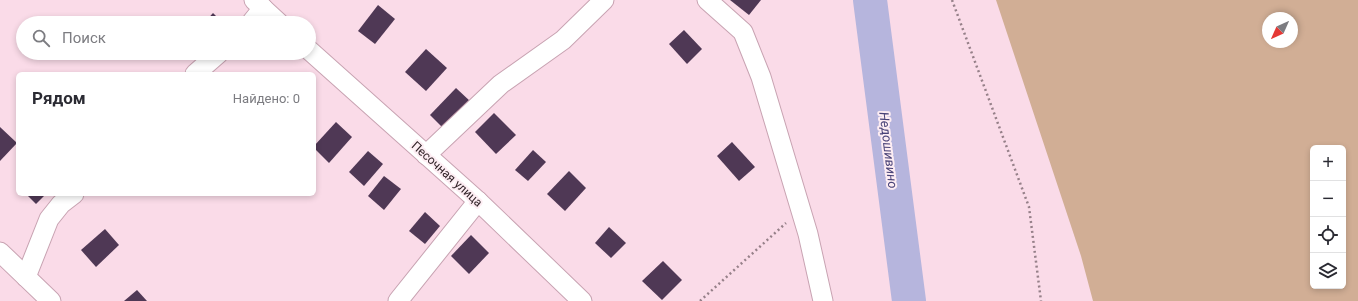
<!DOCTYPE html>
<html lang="ru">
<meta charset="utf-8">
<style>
:root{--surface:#fff;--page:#f2f2f3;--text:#2b2b33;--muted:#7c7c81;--line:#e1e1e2}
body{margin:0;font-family:Roboto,sans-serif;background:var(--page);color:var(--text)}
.controls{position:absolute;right:12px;bottom:12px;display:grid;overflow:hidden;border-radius:6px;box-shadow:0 2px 6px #0003}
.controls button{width:36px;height:36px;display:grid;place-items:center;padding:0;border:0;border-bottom:1px solid var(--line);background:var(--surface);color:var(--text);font:20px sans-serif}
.compass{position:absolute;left:1262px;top:12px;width:36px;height:36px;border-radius:50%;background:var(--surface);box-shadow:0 2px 6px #0003;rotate:225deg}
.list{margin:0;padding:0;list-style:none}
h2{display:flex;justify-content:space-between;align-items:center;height:52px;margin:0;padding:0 16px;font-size:17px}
h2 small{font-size:13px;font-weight:400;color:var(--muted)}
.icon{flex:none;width:22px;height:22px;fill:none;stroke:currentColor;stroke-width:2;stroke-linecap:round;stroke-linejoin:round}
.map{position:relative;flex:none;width:1358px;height:301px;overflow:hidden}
.search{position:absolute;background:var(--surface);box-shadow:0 2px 6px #0003;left:16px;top:16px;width:300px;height:44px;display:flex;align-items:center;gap:10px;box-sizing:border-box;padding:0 14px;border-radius:22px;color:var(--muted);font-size:15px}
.panel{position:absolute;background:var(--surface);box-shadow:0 2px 6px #0003;left:16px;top:72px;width:300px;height:124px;border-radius:6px}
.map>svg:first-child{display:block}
.green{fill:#d1ae95;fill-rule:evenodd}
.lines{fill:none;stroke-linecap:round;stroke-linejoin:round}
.river{stroke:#b6b5dd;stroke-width:34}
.building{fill:#4f3855}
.minor-casing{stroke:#c8a3b2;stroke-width:21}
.path{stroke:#968089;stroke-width:2.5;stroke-dasharray:2 3;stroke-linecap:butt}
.minor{stroke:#fff;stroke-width:19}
.labels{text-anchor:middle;stroke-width:4;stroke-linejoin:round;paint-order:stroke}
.street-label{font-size:12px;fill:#312328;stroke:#fdedf3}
.water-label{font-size:13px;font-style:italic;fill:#484277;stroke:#fdedf3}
</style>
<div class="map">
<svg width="1358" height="301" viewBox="0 0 1358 301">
<rect width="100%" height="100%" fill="#fadbe8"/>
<path class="green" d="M996,0H1358V301H1093L1081,256ZM1268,18H1292V42H1268ZM1313,148H1343V286H1313Z"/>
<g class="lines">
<path class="river" d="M870,0L909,301"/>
</g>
<g class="building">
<path d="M730,0H761L749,15Z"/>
<path d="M378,5L395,19L375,44L358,31Z"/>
<path d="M213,13L223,23H204Z"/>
<path d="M684,30L702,49L687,64L669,44Z"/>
<path d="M426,49L447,68L426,91L405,72Z"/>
<path d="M456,88L471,102L444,129L430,115Z"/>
<path d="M494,113L516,135L496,154L475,132Z"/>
<path d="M336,122L352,137L329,163L314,148V146Z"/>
<path d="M0,127L17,143L0,161Z"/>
<path d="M732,142L755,167L739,181L717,156Z"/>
<path d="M533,150L546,162L528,181L515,170Z"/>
<path d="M368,151L383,164L364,186L349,172Z"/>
<path d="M569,171L586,188L565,211L547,194Z"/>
<path d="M384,176L401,189L384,210L368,196Z"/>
<path d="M26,194H46L36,204Z"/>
<path d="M425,212L440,226L425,244L409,231Z"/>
<path d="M609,227L626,243L611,258L595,243Z"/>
<path d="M105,229L119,245L96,267L81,250Z"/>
<path d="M471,235L489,253L469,274L451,256Z"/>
<path d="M663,261L682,280L662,300L642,281Z"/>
<path d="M137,290L147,301H124Z"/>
</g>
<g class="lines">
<g class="minor-casing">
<g id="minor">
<path d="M254,0L279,23"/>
<path d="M707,0L743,32L761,77L808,234L823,301"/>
<path d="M251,23L263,8"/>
<path d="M309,50L478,201L582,301"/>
<path d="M195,74L219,53"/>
<path d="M426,155L501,84L563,40L604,0"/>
<path d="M0,252L51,301"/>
<path d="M26,277L49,219L61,204L74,194"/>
<path d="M398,301L478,201"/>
</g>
</g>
<g class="path">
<path d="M952,0L1029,207L1041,301"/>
<path d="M700,301L786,223"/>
</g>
<use href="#minor" class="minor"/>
</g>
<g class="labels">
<g class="street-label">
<text transform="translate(447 174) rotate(42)" y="4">Песочная улица</text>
</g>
<g class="water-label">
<text transform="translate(889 150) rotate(83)" y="5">Недошивино</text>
</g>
</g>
</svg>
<div class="controls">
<button>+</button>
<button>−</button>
<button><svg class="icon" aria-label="locate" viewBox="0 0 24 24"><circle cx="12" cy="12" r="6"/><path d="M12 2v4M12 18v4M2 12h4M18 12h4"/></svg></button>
<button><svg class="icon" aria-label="layers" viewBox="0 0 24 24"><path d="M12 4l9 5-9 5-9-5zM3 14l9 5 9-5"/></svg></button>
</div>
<svg class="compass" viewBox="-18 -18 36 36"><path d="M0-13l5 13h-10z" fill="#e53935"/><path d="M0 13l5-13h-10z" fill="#7c7c81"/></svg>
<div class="search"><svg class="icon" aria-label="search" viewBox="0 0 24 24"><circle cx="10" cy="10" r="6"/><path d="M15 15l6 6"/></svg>Поиск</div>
<section class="panel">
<h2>Рядом<small>Найдено: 0</small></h2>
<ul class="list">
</ul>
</section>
</div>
